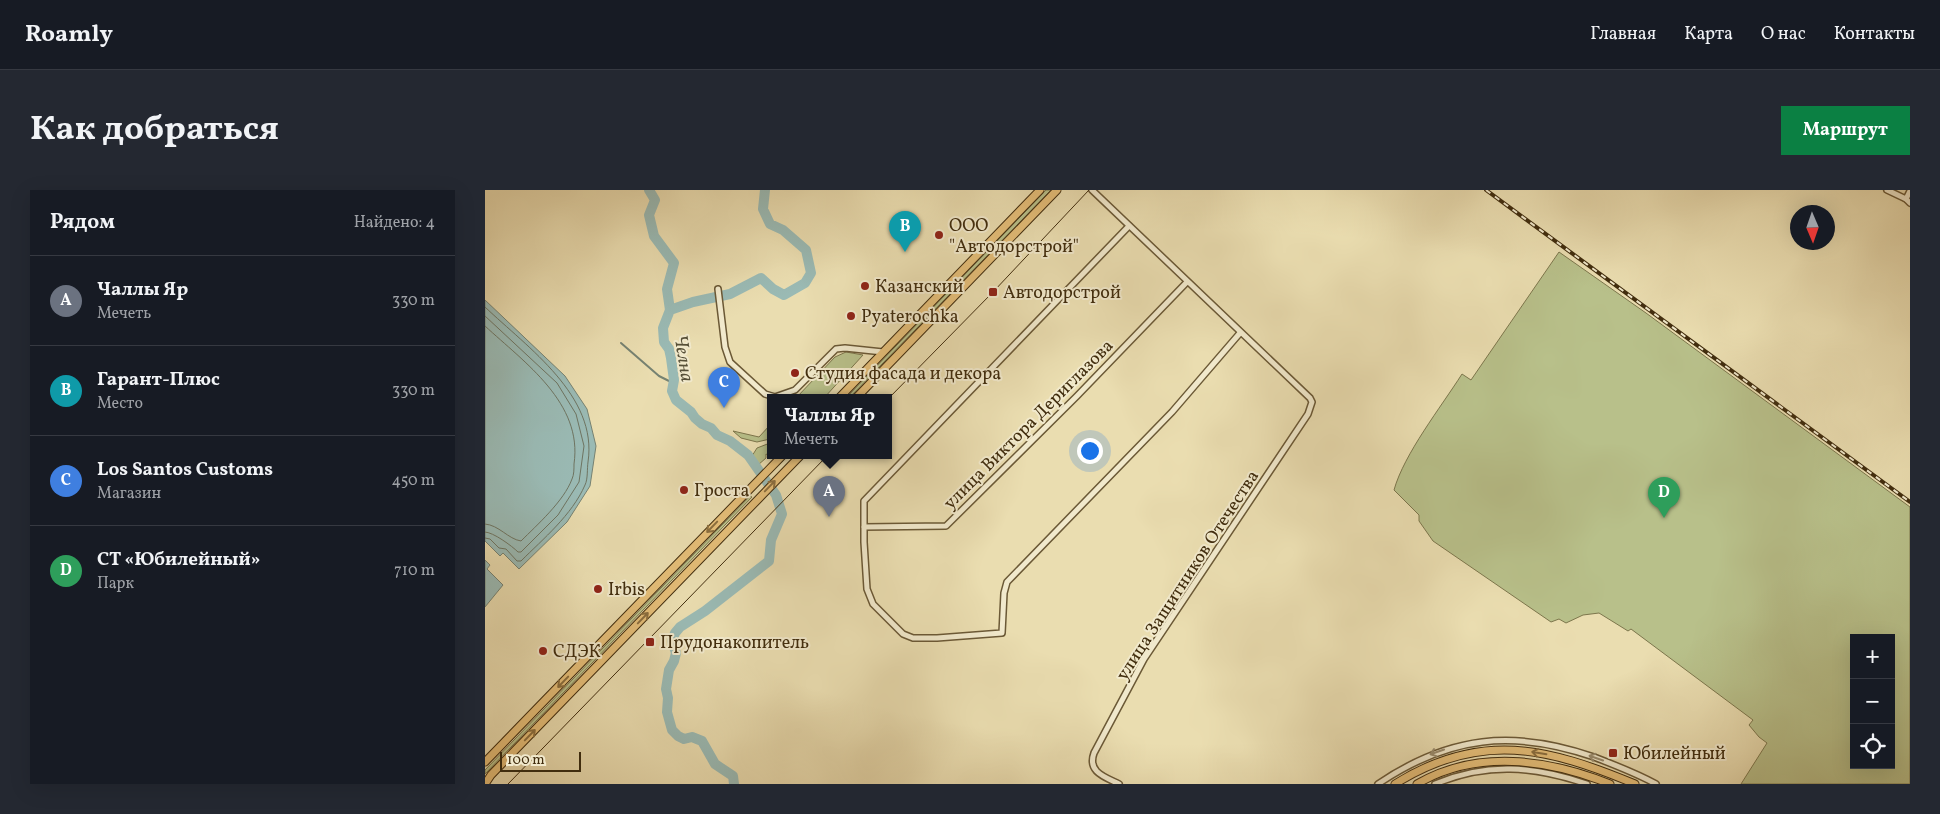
<!DOCTYPE html>
<html lang="ru">
<meta charset="utf-8">
<style>
:root{--surface:#171b24;--page:#242831;--text:#f1f3f6;--muted:#9ea1a6;--line:#363941;--accent:#0b8043}
body{margin:0;font-family:Vollkorn,serif;background:var(--page);color:var(--text)}
.controls{position:absolute;right:15px;bottom:15px;display:grid;overflow:hidden;border-radius:0px;box-shadow:0 5px 20px #0002}
.controls button{width:45px;height:45px;display:grid;place-items:center;padding:0;border:0;border-bottom:1px solid var(--line);background:var(--surface);color:var(--text);font:25px sans-serif}
.compass{position:absolute;left:1305px;top:15px;width:45px;height:45px;border-radius:50%;background:var(--surface);box-shadow:0 5px 20px #0002;rotate:178deg}
.scale{position:absolute;left:15px;bottom:12px;width:81px;box-sizing:border-box;padding-left:5px;border:2px solid #412d0e;border-top:0;font-size:14px;line-height:18px;white-space:nowrap;color:#412d0e;-webkit-text-stroke:4px #f1e9cc;paint-order:stroke}
.you{position:absolute;left:604px;top:260px;width:18px;height:18px;margin:-12px;border:4px solid #fff;border-radius:50%;background:#1a73e8;box-shadow:0 0 0 8px #1a73e833}
.badge{display:grid;place-items:center;width:32px;height:32px;border-radius:50%;background:var(--accent);color:#fff;font-size:16px;font-weight:700}
.pin{position:absolute;translate:-50% -41px;filter:drop-shadow(0 1px 2px #0008)}
.pin::after{content:'';position:absolute;top:26px;width:18px;height:15px;background:inherit;clip-path:polygon(0 0,100% 0,50% 100%)}
.popup{position:absolute;left:282px;top:204px;width:125px;height:65px;box-sizing:border-box;display:grid;place-content:center;border-radius:0px;background:var(--surface);filter:drop-shadow(0 1px 4px #0005);font-size:16px;white-space:nowrap;color:var(--muted)}
.popup b{font-size:19px;color:var(--text)}
.popup::after{content:'';position:absolute;left:50%;top:100%;margin-left:-10px;border:10px solid transparent;border-top-color:var(--surface)}
.list{margin:0;padding:0;list-style:none}
h2{display:flex;justify-content:space-between;align-items:center;height:65px;margin:0;padding:0 20px;font-size:21px}
h2 small{font-size:16px;font-weight:400;color:var(--muted)}
.list li{display:grid;grid-template-columns:32px 1fr auto;gap:15px;align-items:center;box-sizing:border-box;height:90px;padding:0 20px;border-top:1px solid var(--line)}
.list b{display:block;font-size:19px;white-space:nowrap}
.list p{margin:0;font-size:16px;white-space:nowrap;color:var(--muted)}
.list em{font-size:16px;font-style:normal;color:var(--muted)}
.icon{flex:none;width:28px;height:28px;fill:none;stroke:currentColor;stroke-width:2;stroke-linecap:round;stroke-linejoin:round}
.map{position:relative;flex:none;width:1425px;height:594px;overflow:hidden;border-radius:0px}
header{display:flex;align-items:center;gap:30px;box-sizing:border-box;height:70px;padding:0 25px;background:var(--surface);border-bottom:1px solid var(--line)}
header strong{font-size:24px}
nav{display:flex;gap:28px;margin-inline-start:auto;font-size:18px}
.intro{display:flex;align-items:center;justify-content:space-between;box-sizing:border-box;height:120px;padding:0 30px}
h1{margin:0;font-size:35px}
.button{padding:12px 22px;border-radius:0px;background:var(--accent);color:#fff;font-size:18px;font-weight:700}
main{display:flex;gap:30px;padding:0 30px}
aside{flex:1;background:var(--surface);border-radius:0px;box-shadow:0 5px 20px #0002}
.map>svg:first-child{display:block}
.green{fill:#b8c08a;stroke:#7c764c;fill-rule:evenodd}
.water{fill:#9abab4;stroke:#768272}
.lines{fill:none;stroke-linecap:round;stroke-linejoin:round}
.shore{stroke:#6e7461;stroke-width:1}
.stream{stroke:#768272;stroke-width:2}
.river{stroke:#9abab4;stroke-width:10}
.minor-casing{stroke:#6b5936;stroke-width:8}
.major-casing{stroke:#412d0e;stroke-width:9}
.minor{stroke:#f1e9cc;stroke-width:5}
.major{stroke:#e5be78;stroke-width:7}
.tram{stroke:#412d0e;stroke-width:1}
.rail-casing{stroke:#412d0e;stroke-width:4}
.rail{stroke:#f1e9cc;stroke-width:2;stroke-dasharray:5.5;stroke-linecap:butt}
.oneway{stroke:#8b6e3e}
.oneway2{stroke:#998b6d}
.poi-dot{fill:#8f2418;stroke:#f1e9cc;stroke-width:2}
.labels{text-anchor:middle;stroke-width:4;stroke-linejoin:round;paint-order:stroke}
.poi-label{font-size:18px;fill:#412d0e;stroke:#f1e9cc;text-anchor:start}
.street-label{font-size:18px;fill:#412d0e;stroke:#f1e9cc}
.water-label{font-size:19px;font-style:italic;fill:#575038;stroke:#f1e9cc}
</style>
<header>
<strong>Roamly</strong>
<nav><a>Главная</a><a>Карта</a><a>О нас</a><a>Контакты</a></nav>
</header>
<div class="intro"><h1>Как добраться</h1><a class="button">Маршрут</a></div>
<main>
<aside>
<h2>Рядом<small>Найдено: 4</small></h2>
<ul class="list">
<li><span class="badge" style="background:#6b7280">A</span><div><b>Чаллы Яр</b><p>Мечеть</p></div><em>330 m</em></li>
<li><span class="badge" style="background:#0f9aa8">B</span><div><b>Гарант-Плюс</b><p>Место</p></div><em>330 m</em></li>
<li><span class="badge" style="background:#3f7fe0">C</span><div><b>Los Santos Customs</b><p>Магазин</p></div><em>450 m</em></li>
<li><span class="badge" style="background:#2e9e5b">D</span><div><b>СТ «Юбилейный»</b><p>Парк</p></div><em>710 m</em></li>
</ul>
</aside>
<div class="map">
<svg width="1425" height="594" viewBox="0 0 1425 594">
<rect width="100%" height="100%" fill="#eaddb0"/>
<filter id="stains"><feTurbulence type="fractalNoise" baseFrequency=".004" numOctaves="4"/><feColorMatrix values="0 0 0 0 .2 0 0 0 0 .09 0 0 0 0 .02 0 0 0 .5 -.17"/></filter>
<radialGradient id="worn" r=".72"><stop offset=".6" stop-color="#630" stop-opacity="0"/><stop offset="1" stop-color="#630" stop-opacity=".3"/></radialGradient>
<g class="green">
<path d="M561,0H566L364,208H361Z"/>
<path d="M1074,62L1161,123L1425,317V594H1256L1282,553L1274,547L1264,535L1268,530L1146,439L1143,441L1114,423L1098,425L1081,433L1074,429L1066,432L948,351L934,331V325L909,300C919,264 956,217 977,184L986,190ZM1369,448H1406V575H1369Z"/>
<path d="M361,162L378,165L339,208H311L350,167Z"/>
<path d="M285,235V266H287H285L281,264V268L273,275L267,266L272,258L285,253V249L272,252L256,248L248,241L274,247Z"/>
<path d="M265,306L267,307L0,584V580Z"/>
</g>
<g class="water">
<path d="M0,110L80,186L102,219L111,256L105,296L82,332L34,379L18,363L15,366L0,351Z"/>
<path d="M0,370L5,375L2,379L18,395L0,417Z"/>
</g>
<g class="lines">
<g class="shore">
<path d="M0,117C43,158 113,206 103,272C102,279 103,289 100,295C87,325 58,349 36,371H32L21,359L14,358L5,349L0,348"/>
<path d="M0,126L72,193L91,224L99,256L94,292L73,325L36,362H33C27,356 8,342 0,342"/>
<path d="M0,136C40,173 98,213 89,274C89,279 89,285 87,289C79,311 52,335 36,351C23,349 14,335 0,334"/>
</g>
<path class="stream" d="M136,153L174,186L188,193"/>
<g class="river">
<path d="M164,0L170,10L164,25L169,46L189,73L182,99L185,120"/>
<path d="M249,594L248,586L230,574L217,551L207,547L199,549L193,546L187,540L182,522L183,508L181,499L184,480L189,471L191,463L187,451L190,443L195,437L220,421L284,371L286,350L297,324L291,305L263,265L245,251L232,245L226,238L217,234L210,228L206,222L191,210L187,201L189,190L186,168L184,159L179,152L178,138L185,120L208,112L245,104L276,88L288,99L299,105L320,93L326,83L321,60L298,40L285,34L278,19L280,0"/>
</g>
<g class="minor-casing">
<g id="minor">
<path d="M607,0L825,208L827,212L823,224L659,469L609,563C602,582 620,587 634,594"/>
<path d="M1402,0L1421,9L1425,13"/>
<path d="M1421,9L1425,1"/>
<path d="M644,36L379,311V352L382,399L388,414L418,444L428,448H452L517,443L519,403L522,392L687,222L755,143"/>
<path d="M233,99L240,157L245,172L280,204L290,207L310,200L351,159L360,158L398,162"/>
<path d="M379,337L461,336L592,206L702,92"/>
<path d="M893,594C964,546 1028,539 1109,567C1130,575 1151,583 1171,594"/>
<path d="M950,594C1002,572 1049,576 1102,594"/>
</g>
</g>
<g class="major-casing">
<g id="major">
<path d="M354,208L555,0"/>
<path d="M371,208L572,0"/>
<path d="M0,572L297,266"/>
<path d="M0,594L6,585L315,266"/>
<path d="M910,594C996,540 1063,558 1150,594"/>
<path d="M932,594C992,559 1063,569 1125,594"/>
</g>
</g>
<use href="#minor" class="minor"/>
<use href="#major" class="major"/>
<g class="tram">
<path d="M403,209L508,102L604,0"/>
<path d="M23,594L342,266"/>
</g>
<g class="rail-casing">
<path id="rail" d="M1001,0L1425,312"/>
</g>
<use href="#rail" class="rail"/>
</g>
<defs><path id="oneway-shaft" d="M-6 0H5M1.5-3L5.5 0L1.5 3" fill="none" stroke-width="1.6" stroke-linecap="round" stroke-linejoin="round" transform="scale(1.25)"/></defs>
<g class="oneway">
<use href="#oneway-shaft" transform="translate(285 296) rotate(-46)"/>
<use href="#oneway-shaft" transform="translate(227 337) rotate(134)"/>
<use href="#oneway-shaft" transform="translate(158 428) rotate(-46)"/>
<use href="#oneway-shaft" transform="translate(78 492) rotate(134)"/>
<use href="#oneway-shaft" transform="translate(45 545) rotate(-46)"/>
<use href="#oneway-shaft" transform="translate(1054 563) rotate(-171)"/>
</g>
<g class="oneway2">
<use href="#oneway-shaft" transform="translate(952 562) rotate(161)"/>
<use href="#oneway-shaft" transform="translate(1111 568) rotate(-161)"/>
</g>
<g class="poi-dot">
<circle cx="454" cy="45" r="5"/>
<circle cx="380" cy="96" r="5"/>
<rect x="503" y="97" width="10" height="10" rx="2.5"/>
<circle cx="366" cy="126" r="5"/>
<circle cx="310" cy="183" r="5"/>
<circle cx="199" cy="300" r="5"/>
<circle cx="113" cy="399" r="5"/>
<rect x="160" y="447" width="10" height="10" rx="2.5"/>
<circle cx="58" cy="461" r="5"/>
<rect x="1123" y="558" width="10" height="10" rx="2.5"/>
</g>
<g class="labels">
<g class="poi-label">
<text x="464" y="41">ООО<tspan x="464" dy="21">"Автодорстрой"</tspan></text>
<text x="390" y="102">Казанский</text>
<text x="518" y="108">Автодорстрой</text>
<text x="376" y="132">Pyaterochka</text>
<text x="320" y="189">Студия фасада и декора</text>
<text x="209" y="306">Гроста</text>
<text x="123" y="405">Irbis</text>
<text x="175" y="458">Прудонакопитель</text>
<text x="68" y="467">СДЭК</text>
<text x="1138" y="569">Юбилейный</text>
</g>
<g class="street-label">
<text transform="translate(543 234) rotate(-45)" y="6">улица Виктора Дериглазова</text>
<text transform="translate(702 385) rotate(-57)" y="6">улица Защитников Отечества</text>
</g>
<g class="water-label">
<text transform="translate(200 168) rotate(81)" y="7">Челна</text>
</g>
</g>
<rect width="100%" height="100%" filter="url(#stains)"/>
<rect width="100%" height="100%" fill="url(#worn)"/>
</svg>
<div class="controls">
<button>+</button>
<button>−</button>
<button><svg class="icon" aria-label="locate" viewBox="0 0 24 24"><circle cx="12" cy="12" r="6"/><path d="M12 2v4M12 18v4M2 12h4M18 12h4"/></svg></button>
</div>
<svg class="compass" viewBox="-18 -18 36 36"><path d="M0-13l5 13h-10z" fill="#e53935"/><path d="M0 13l5-13h-10z" fill="#9ea1a6"/></svg>
<div class="scale">100 m</div>
<div class="you"></div>
<div class="pin badge" style="left:344px;top:327px;background:#6b7280">A</div>
<div class="popup"><b>Чаллы Яр</b>Мечеть</div>
<div class="pin badge" style="left:420px;top:62px;background:#0f9aa8">B</div>
<div class="pin badge" style="left:239px;top:218px;background:#3f7fe0">C</div>
<div class="pin badge" style="left:1179px;top:328px;background:#2e9e5b">D</div>
</div>
</main>
